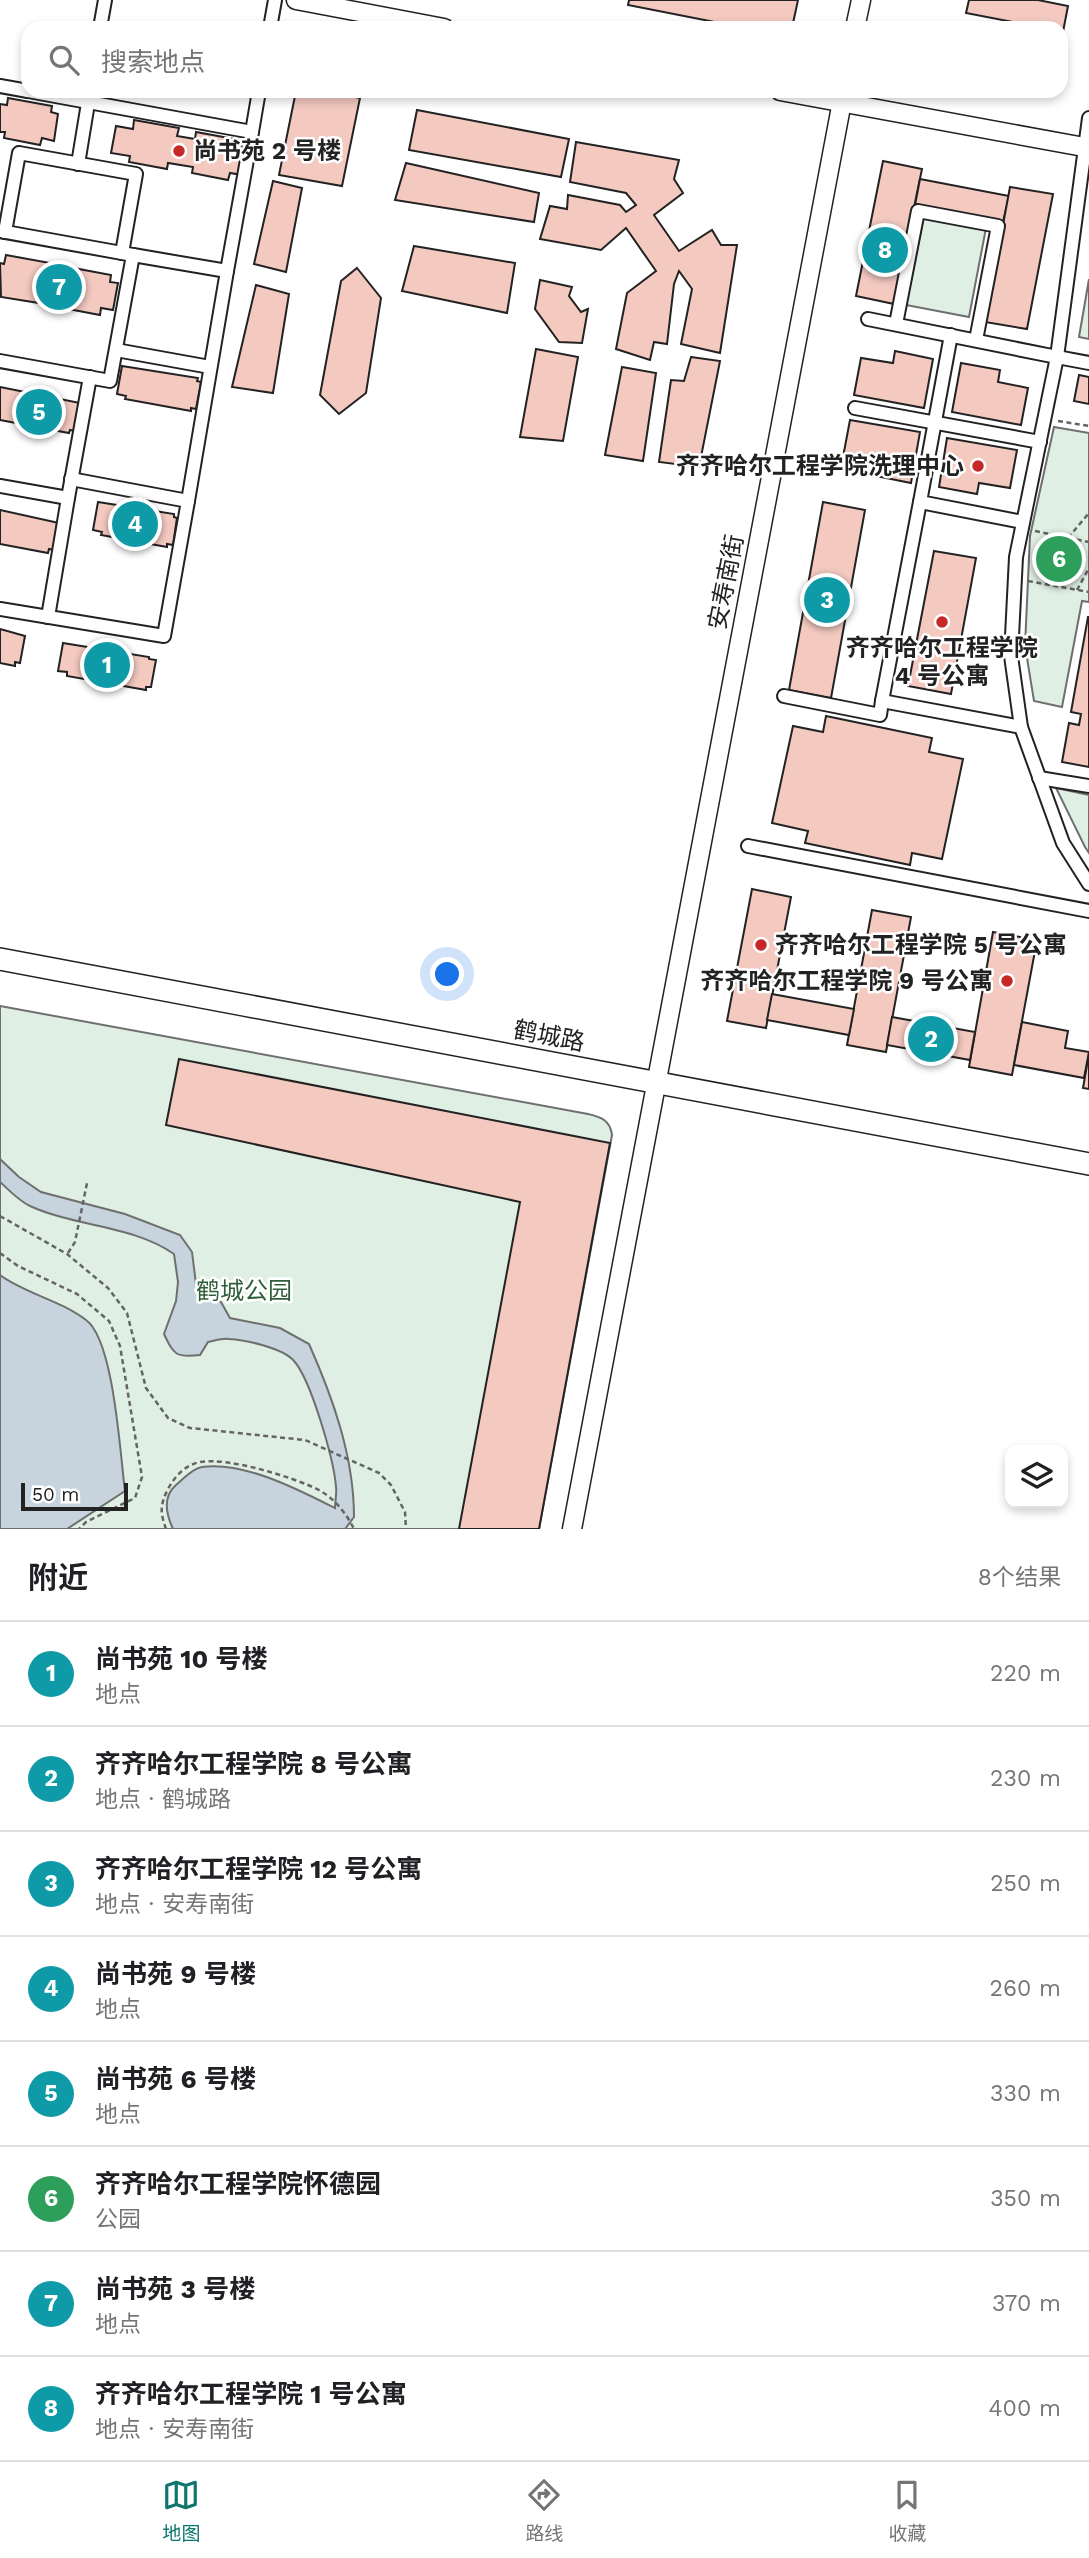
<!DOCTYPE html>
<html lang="zh">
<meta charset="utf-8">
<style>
:root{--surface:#fff;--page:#f6f6f6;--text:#202124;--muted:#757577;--line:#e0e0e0;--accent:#0f766e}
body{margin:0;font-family:"Work Sans","Noto Sans SC",sans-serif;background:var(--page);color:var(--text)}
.controls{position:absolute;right:21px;bottom:21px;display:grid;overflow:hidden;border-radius:14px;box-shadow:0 4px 10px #0003}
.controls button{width:63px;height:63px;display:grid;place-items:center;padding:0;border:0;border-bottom:2px solid var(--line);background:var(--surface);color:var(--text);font:35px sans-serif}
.scale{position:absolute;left:21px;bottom:18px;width:107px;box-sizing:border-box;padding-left:7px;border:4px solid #222;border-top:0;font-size:19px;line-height:24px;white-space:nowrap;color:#222;-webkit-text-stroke:5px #fff;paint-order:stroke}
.you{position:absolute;left:448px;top:975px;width:24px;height:24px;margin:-18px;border:5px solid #fff;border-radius:50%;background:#1a73e8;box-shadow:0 0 0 10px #1a73e833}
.badge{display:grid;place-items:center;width:46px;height:46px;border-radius:50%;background:var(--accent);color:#fff;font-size:23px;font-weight:700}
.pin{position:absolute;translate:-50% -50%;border:4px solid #fff;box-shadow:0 2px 7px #0006}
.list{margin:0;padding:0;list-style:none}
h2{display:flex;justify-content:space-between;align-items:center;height:91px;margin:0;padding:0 28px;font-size:30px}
h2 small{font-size:23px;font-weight:400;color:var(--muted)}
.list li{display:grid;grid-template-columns:46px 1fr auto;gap:21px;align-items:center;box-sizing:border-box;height:105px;padding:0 28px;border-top:2px solid var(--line)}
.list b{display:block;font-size:26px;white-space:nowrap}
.list p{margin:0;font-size:23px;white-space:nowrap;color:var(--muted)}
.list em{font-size:23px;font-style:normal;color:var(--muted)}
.icon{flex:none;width:38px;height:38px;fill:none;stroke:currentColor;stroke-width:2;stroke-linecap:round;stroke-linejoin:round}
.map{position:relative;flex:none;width:1089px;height:1529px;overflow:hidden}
.search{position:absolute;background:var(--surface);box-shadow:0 4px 10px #0003;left:21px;right:21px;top:21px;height:77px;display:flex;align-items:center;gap:18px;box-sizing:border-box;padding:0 24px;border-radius:21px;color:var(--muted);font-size:26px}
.sheet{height:931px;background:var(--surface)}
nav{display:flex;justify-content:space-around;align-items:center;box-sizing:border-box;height:98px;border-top:2px solid var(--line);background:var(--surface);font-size:19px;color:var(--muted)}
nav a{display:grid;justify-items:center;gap:4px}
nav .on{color:var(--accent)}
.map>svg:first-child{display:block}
.green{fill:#e0efe3;stroke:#6f6f6f;stroke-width:2}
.water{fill:#c7d3dd;stroke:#6f6f6f;stroke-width:2}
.building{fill:#f3c9c0;stroke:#222;stroke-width:2}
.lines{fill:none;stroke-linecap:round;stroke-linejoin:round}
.street-casing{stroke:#222;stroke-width:16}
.secondary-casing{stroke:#222;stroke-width:21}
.primary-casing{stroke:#222;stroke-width:24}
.path{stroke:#646464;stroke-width:2.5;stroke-dasharray:5 3.5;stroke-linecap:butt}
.street{stroke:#fff;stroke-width:12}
.secondary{stroke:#fff;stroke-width:18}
.primary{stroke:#fff;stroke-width:21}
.poi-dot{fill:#c62828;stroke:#fff;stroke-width:2.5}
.labels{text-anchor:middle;stroke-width:5;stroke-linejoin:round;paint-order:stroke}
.poi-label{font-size:24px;font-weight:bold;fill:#222;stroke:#fff;text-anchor:start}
.street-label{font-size:24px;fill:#222;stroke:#fff}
.park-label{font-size:24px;fill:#2f5e38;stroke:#fff}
</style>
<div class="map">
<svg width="1089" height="1529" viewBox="0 0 1089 1529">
<rect width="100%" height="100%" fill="#fff"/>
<g class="green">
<path d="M924,216L986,228L969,317L906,305Z"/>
<path d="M1089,279V339L1079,337Z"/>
<path d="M1054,427L1089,433V602L1082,601L1062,707L1034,701L1025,646L1030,536Z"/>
<path d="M1056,788L1089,795V853L1085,847Z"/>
<path d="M0,1006L588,1114C601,1117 610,1120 612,1135L539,1529H0Z"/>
</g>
<g class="water">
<path d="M0,1159L19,1177L41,1192L125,1214L180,1235L192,1252L196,1284L203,1294L221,1302L230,1318L280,1328L309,1344C333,1398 354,1457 354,1517L345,1529H173C166,1514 162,1497 176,1485C183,1479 193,1468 202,1467C244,1461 299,1490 335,1508C335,1501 337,1493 336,1487C334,1460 311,1380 294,1361C283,1348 246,1340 229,1339C222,1338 214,1341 208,1342L200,1355C176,1358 174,1355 164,1334L176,1301L178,1282L174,1254C132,1225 76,1227 30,1206C19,1201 9,1190 0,1182Z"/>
<path d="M0,1275C26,1294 60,1300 86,1320C114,1340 120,1454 125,1491L67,1529H0Z"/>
</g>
<g class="building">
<path d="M629,0H798L792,28H745L628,5Z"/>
<path d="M969,0H1038L1068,6L1063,32L1061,28H1044L966,13Z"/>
<path d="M296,91H327L360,98L342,186L279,175Z"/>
<path d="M8,98L52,106L51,112L58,114L54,141L42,138L40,145L4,138L5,132H0V104L7,105Z"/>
<path d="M417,110L569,139L561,177L409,150Z"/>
<path d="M134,120L179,128L177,136L195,139L196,132L240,140L238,147L246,149L242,175L230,173L228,180L192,173L193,167L168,163L167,169L129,162L130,156L111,153L116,126L133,129Z"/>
<path d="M576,142L679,160L674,179L683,193L654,215L679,251L712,230L721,245H737L720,353L681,344L692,289L679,271L674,284L667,344L654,342L650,360L616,349L627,293L656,271L626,228L601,250L540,239L550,206L567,209L568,195L620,205L626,212L636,205L626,193L570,182Z"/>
<path d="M883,161L922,169L894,304L856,296Z"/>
<path d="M406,163L539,193L534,222L395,200Z"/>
<path d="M920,179L1009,196L1003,222L915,205Z"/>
<path d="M273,181L302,188L286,272L254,264Z"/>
<path d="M1010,187L1053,194L1027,329L985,322Z"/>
<path d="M414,246L515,263L507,313L402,291Z"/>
<path d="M6,255L50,263L49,271L66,274L68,267L111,275L110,282L118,283L113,310L101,308L100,315L63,308L65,302L40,298L39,303L1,297L0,263L4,264Z"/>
<path d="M357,268L381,298L366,393L339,414L320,395L341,281Z"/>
<path d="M540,280L572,287L569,296L581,312L588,309L582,343L559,342L535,309Z"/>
<path d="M256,285L289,294L273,393L232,387Z"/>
<path d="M536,349L578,357L563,441L520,437Z"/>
<path d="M895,351L933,359L924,408L854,395L861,358L893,363Z"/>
<path d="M691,357L720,361L699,467L659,462L671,380L684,381Z"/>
<path d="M961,363L1000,370L998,382L1028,388L1021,425L952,412Z"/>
<path d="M122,366L198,378L197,381L201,382L196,409L191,408V411L125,399L126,396L117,394Z"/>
<path d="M622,367L656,373L643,461L605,455Z"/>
<path d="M1079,375L1089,377V404L1074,401Z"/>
<path d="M0,387L80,403L75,431L70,430L69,433L0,420Z"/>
<path d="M850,420L920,432L911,483L871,475L873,462L843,457Z"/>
<path d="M947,438L1017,450L1010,488L979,483L977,494L939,487Z"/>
<path d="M98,502L174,514V517L177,518L173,545L167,544V547L101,535L102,532L93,530Z"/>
<path d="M823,502L865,510L831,698L789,690Z"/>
<path d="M0,510L59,523L54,550L49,549L48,553L0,544Z"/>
<path d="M934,551L976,558L951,694L908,686Z"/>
<path d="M1088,617H1089V767L1062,762L1069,723L1079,725L1081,714L1071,712Z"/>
<path d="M0,629L25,636L20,663L15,662V666L0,663Z"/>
<path d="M63,643L149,657V659L156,660L151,687H146V690L67,676V672L58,671Z"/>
<path d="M826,716L932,738L929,752L963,759L942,859L912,853L910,865L805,843L808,831L772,823L793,726L823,732Z"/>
<path d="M752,889L791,897L766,1028L727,1021Z"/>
<path d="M872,910L911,917L886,1052L847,1045Z"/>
<path d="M993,932L1037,940L1012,1075L969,1067Z"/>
<path d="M772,994L854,1009L849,1035L767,1020Z"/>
<path d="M892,1017L975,1032L970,1060L887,1045Z"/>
<path d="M1022,1022L1068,1031L1065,1048L1089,1052L1084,1078L1014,1065Z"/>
<path d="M1089,1054V1089L1083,1088Z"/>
<path d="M179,1059L610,1143L539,1529H459L520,1202L166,1125Z"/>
</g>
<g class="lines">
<g class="street-casing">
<g id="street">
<path d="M100,28L105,0"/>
<path d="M270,28L275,0"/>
<path d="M0,86L28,91"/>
<path d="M28,91L252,132L227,271"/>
<path d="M252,132L259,91"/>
<path d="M78,164L90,91"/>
<path d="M0,231L133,255L110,381L0,361"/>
<path d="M5,232L19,153L136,174L122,253"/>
<path d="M133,255L227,271L188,501"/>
<path d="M868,319L1057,357L1089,118"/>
<path d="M896,324L918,211L998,226L976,340"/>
<path d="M951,335L920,502L1023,522"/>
<path d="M116,350L210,367"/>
<path d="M1089,363L1057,357L1016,557L1011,656L1021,727L1063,843L1089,884"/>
<path d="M855,408L1040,442"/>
<path d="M0,486L68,498L90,377"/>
<path d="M920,502L882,701L1021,727"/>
<path d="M0,609L164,636L188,501L71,479"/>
<path d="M48,617L68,498"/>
<path d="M784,696L880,715L882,701"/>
<path d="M1039,778L1089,786"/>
<path d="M748,846L1089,911"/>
</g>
</g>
<g class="secondary-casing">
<g id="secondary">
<path d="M296,0L444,28"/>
<path d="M855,28L861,0"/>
<path d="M780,91L1089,148"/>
<path d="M572,1529L844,91"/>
</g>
</g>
<g class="primary-casing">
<path id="primary" d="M0,959L1089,1164"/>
</g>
<g class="path">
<path d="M1058,421L1089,426"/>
<path d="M1035,531L1089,542"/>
<path d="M1068,538L1089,513"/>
<path d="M1028,581L1089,592"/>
<path d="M1077,590L1089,568"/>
<path d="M0,1216L67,1254L108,1288L127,1313L146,1388L168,1418L190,1428L305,1440L379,1473L391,1485L405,1512L406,1529"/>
<path d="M0,1253L18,1266L77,1294L109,1321L120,1346L142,1477L135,1498L86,1522L79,1529"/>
<path d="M68,1253L75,1242L87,1183"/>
<path d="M166,1529C160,1512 160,1505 168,1489C175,1476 185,1465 200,1462C228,1457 293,1477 319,1490C335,1499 346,1513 354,1529"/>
</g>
<use href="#street" class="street"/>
<use href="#secondary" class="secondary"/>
<use href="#primary" class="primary"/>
</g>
<g class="poi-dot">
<circle cx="179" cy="151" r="7"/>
<circle cx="978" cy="466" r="7"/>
<circle cx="942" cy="622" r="7"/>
<circle cx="761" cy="945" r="7"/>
<circle cx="1007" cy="981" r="7"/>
</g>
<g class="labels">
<g class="poi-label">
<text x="193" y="159">尚书苑 2 号楼</text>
<text x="964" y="474" text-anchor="end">齐齐哈尔工程学院洗理中心</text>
<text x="942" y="656" text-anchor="middle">齐齐哈尔工程学院<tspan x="942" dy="28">4 号公寓</tspan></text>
<text x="775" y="953">齐齐哈尔工程学院 5 号公寓</text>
<text x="993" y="989" text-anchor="end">齐齐哈尔工程学院 9 号公寓</text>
</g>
<g class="street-label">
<text transform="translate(726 582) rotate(-79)" y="8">安寿南街</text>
<text transform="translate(549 1036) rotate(11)" y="8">鹤城路</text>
</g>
<g class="park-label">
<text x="244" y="1299">鹤城公园</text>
</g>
</g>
</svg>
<div class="controls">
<button><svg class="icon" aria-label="layers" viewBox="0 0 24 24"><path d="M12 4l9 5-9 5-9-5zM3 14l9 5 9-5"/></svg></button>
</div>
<div class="scale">50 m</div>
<div class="you"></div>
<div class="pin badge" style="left:107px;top:665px;background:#0f9aa8">1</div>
<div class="pin badge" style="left:931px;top:1039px;background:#0f9aa8">2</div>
<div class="pin badge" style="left:827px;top:600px;background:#0f9aa8">3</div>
<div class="pin badge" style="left:135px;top:524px;background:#0f9aa8">4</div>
<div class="pin badge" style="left:39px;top:412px;background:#0f9aa8">5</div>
<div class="pin badge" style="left:1059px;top:559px;background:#2e9e5b">6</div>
<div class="pin badge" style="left:59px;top:287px;background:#0f9aa8">7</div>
<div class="pin badge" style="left:885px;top:250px;background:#0f9aa8">8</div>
<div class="search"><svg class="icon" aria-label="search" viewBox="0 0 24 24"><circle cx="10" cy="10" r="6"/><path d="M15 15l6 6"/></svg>搜索地点</div>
</div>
<section class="sheet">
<h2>附近<small>8个结果</small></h2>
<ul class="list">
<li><span class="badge" style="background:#0f9aa8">1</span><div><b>尚书苑 10 号楼</b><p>地点</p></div><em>220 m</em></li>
<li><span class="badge" style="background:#0f9aa8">2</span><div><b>齐齐哈尔工程学院 8 号公寓</b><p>地点 · 鹤城路</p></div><em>230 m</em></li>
<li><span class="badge" style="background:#0f9aa8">3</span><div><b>齐齐哈尔工程学院 12 号公寓</b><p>地点 · 安寿南街</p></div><em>250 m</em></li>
<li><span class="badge" style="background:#0f9aa8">4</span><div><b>尚书苑 9 号楼</b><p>地点</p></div><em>260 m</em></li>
<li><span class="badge" style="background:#0f9aa8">5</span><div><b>尚书苑 6 号楼</b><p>地点</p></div><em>330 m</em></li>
<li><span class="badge" style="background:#2e9e5b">6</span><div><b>齐齐哈尔工程学院怀德园</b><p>公园</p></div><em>350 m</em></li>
<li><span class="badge" style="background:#0f9aa8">7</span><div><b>尚书苑 3 号楼</b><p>地点</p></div><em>370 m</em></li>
<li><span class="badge" style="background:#0f9aa8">8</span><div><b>齐齐哈尔工程学院 1 号公寓</b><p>地点 · 安寿南街</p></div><em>400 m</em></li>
</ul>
</section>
<nav>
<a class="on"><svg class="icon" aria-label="map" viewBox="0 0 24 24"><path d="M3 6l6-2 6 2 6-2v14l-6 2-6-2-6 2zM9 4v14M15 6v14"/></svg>地图</a>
<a><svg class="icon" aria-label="directions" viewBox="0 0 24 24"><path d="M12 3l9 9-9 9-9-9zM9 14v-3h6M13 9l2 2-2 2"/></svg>路线</a>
<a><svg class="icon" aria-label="saved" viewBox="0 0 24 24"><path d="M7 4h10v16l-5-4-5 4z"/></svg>收藏</a>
</nav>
